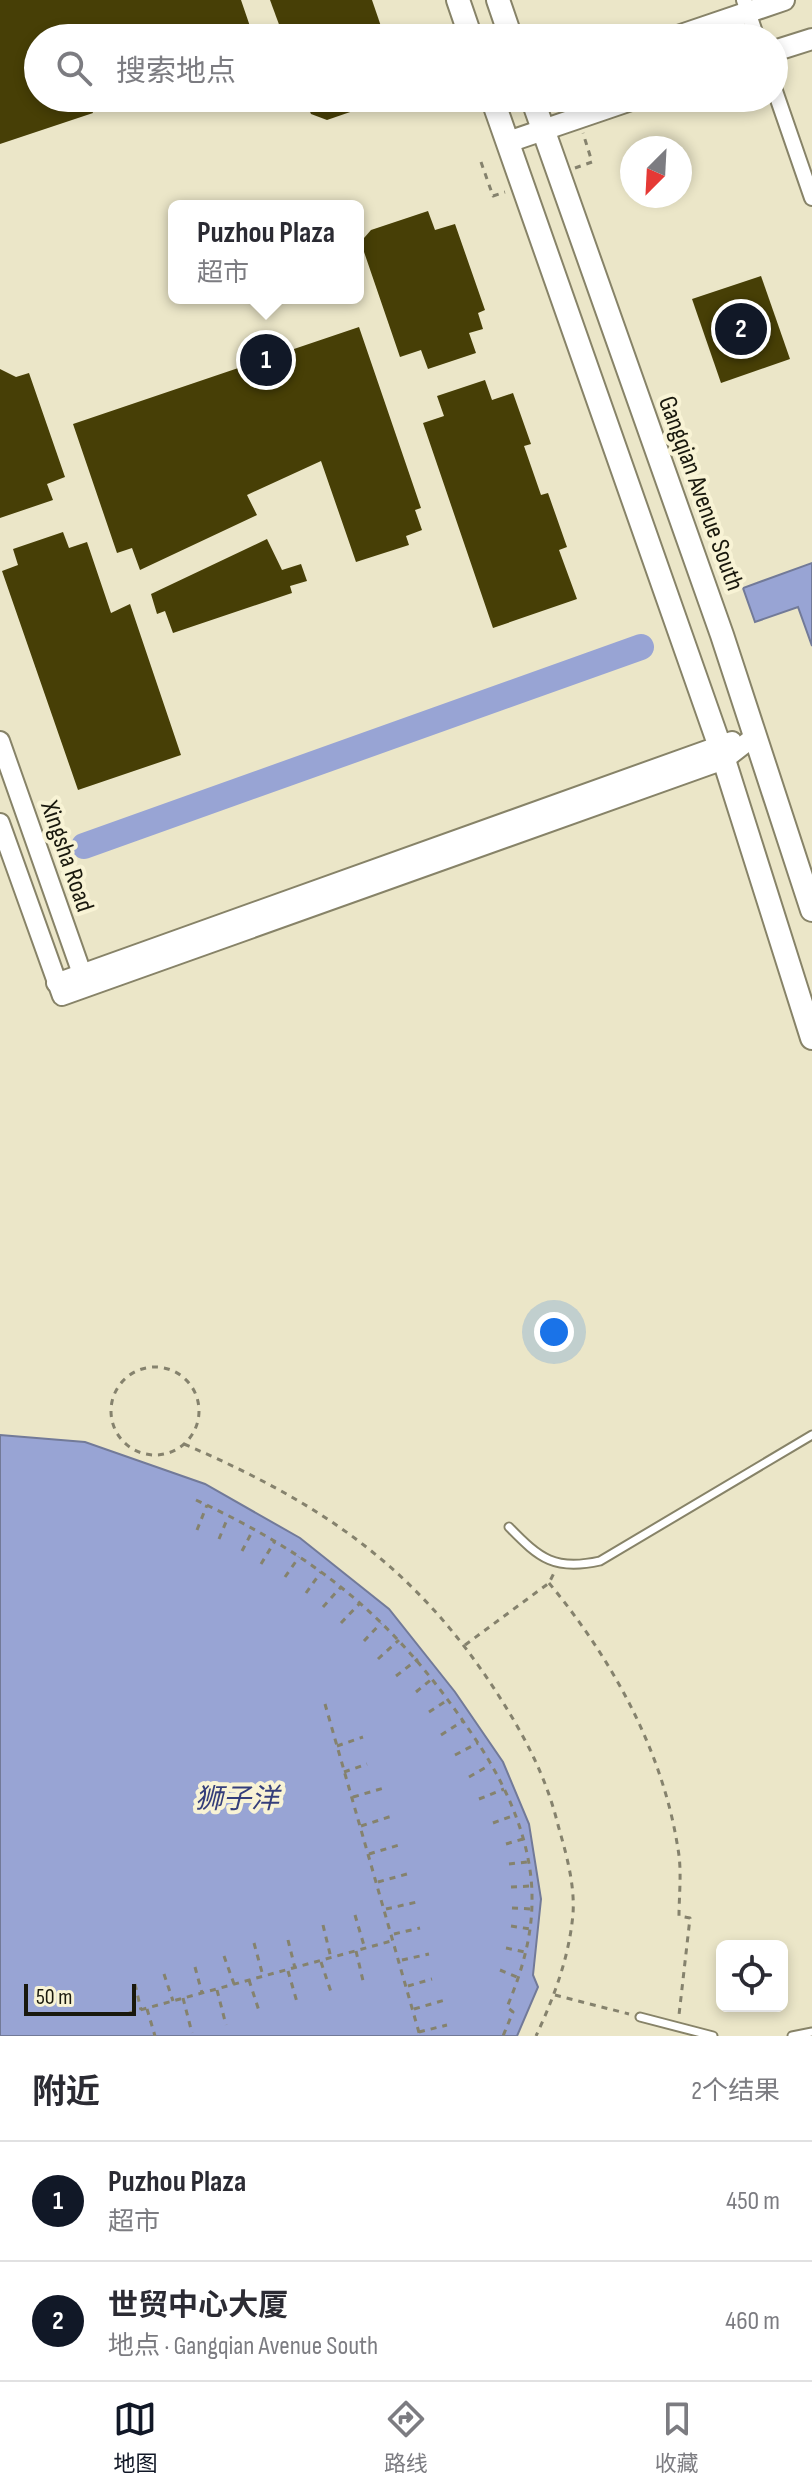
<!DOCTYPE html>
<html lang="zh">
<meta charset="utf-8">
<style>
:root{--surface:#fff;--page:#f2f2f3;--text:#2b2b33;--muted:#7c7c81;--line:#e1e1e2;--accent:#111827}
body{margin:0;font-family:"Sofia Sans Condensed","Noto Sans SC",sans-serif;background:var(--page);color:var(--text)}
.controls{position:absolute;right:24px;bottom:24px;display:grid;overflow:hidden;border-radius:12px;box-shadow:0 4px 12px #0003}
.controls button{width:72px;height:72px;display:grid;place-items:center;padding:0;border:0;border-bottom:2px solid var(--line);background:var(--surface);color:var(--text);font:40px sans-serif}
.compass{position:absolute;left:620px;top:136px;width:72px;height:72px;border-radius:50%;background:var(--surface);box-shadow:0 4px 12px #0003;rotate:204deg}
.scale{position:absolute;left:24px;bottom:20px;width:112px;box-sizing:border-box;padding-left:8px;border:4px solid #19180d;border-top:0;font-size:22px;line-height:28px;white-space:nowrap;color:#19180d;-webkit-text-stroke:6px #f8f3d5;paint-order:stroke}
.you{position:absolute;left:554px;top:1332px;width:28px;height:28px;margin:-20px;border:6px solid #fff;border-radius:50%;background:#1a73e8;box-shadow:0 0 0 12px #1a73e833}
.badge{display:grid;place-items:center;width:52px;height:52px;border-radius:50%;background:var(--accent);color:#fff;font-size:26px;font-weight:700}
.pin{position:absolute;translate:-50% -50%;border:4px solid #fff;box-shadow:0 2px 8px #0006}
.popup{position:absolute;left:168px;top:200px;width:196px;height:104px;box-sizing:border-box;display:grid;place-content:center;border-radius:12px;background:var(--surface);filter:drop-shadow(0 2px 6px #0005);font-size:26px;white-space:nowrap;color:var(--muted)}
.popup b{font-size:30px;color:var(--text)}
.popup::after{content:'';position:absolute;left:50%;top:100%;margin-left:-16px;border:16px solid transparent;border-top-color:var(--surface)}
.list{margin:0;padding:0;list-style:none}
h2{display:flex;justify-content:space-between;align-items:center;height:104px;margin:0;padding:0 32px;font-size:34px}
h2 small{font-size:26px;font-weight:400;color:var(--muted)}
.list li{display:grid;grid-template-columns:52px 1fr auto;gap:24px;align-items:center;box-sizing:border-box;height:120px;padding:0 32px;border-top:2px solid var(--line)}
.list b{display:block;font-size:30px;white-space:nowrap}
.list p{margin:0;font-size:26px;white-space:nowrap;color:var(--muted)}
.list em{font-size:26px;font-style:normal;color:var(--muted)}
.icon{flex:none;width:44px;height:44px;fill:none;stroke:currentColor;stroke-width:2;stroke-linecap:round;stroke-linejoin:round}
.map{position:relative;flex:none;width:812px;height:2036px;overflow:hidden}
.search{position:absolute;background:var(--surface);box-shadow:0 4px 12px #0003;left:24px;right:24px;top:24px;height:88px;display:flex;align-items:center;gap:20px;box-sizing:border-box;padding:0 28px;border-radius:44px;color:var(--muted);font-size:30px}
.sheet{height:344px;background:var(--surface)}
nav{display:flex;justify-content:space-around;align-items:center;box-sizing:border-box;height:112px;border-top:2px solid var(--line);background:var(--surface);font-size:22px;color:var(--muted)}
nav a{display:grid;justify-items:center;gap:4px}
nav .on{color:var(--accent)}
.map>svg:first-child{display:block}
.water{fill:#98a4d4;stroke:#727a98;stroke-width:2}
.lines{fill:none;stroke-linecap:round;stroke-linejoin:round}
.river{stroke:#98a4d4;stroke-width:26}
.building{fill:#473f06}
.service-casing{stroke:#878368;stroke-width:11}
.minor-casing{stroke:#878368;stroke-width:18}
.tertiary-casing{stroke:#878368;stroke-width:22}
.secondary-casing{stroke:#878368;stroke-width:24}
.primary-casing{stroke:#878368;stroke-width:26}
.path{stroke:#85826d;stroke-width:3;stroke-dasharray:6 6;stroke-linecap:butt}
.service{stroke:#fff;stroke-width:7}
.minor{stroke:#fff;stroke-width:14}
.tertiary{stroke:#fff;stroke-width:18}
.secondary{stroke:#fff;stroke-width:20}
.primary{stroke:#fff;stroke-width:22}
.labels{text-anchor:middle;stroke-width:8;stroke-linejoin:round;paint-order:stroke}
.street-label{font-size:26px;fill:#19180d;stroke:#f8f3d5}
.water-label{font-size:28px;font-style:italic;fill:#343e7a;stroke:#f8f3d5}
</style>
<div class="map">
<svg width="812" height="2036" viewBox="0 0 812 2036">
<rect width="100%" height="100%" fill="#ebe6c8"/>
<g class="water">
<path d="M812,563V646L798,607L755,622L743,588Z"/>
<path d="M0,1435L85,1442L205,1484L300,1538L389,1609L455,1692L503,1762L529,1824L541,1899L533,1975L538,1987L517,2036H0Z"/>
</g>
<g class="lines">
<path class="river" d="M84,846L641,647"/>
</g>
<g class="building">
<path d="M0,0H241L254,38H38V98H88L93,113L0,144Z"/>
<path d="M270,0H372L385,38H284Z"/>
<path d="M304,98H385V100L327,120L311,114Z"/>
<path d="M428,211L435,230L455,224L485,310L478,313L483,329L469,333L476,353L428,369L421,350L400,357L363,249L364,238L371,230Z"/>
<path d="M761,276L790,359L721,383L692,299Z"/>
<path d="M359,327L421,508L415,510L422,530L406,536L409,545L356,562L321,461L247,495L257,515L140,570L132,548L117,553L73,424Z"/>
<path d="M0,369L16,377L29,373L65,477L47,484L53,500L0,518Z"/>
<path d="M485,380L492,400L513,393L531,444L524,446L541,495L548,493L567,547L559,550L577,599L493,628L423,423L444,416L437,396Z"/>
<path d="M63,532L69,548L87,542L111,613L130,604L181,755L78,790L2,571L18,565L13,549Z"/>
<path d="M267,539L282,570L301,564L307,581L290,586L292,593L173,633L165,611L157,614L151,594Z"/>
</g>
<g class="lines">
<g class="service-casing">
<g id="service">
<path d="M509,1527C540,1559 555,1571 600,1561L812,1435"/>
<path d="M640,2017L713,2036"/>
<path d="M792,2036L812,2032"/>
</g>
</g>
<g class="minor-casing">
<g id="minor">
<path d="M744,0L757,38"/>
<path d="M774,88L812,198"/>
</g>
</g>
<g class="tertiary-casing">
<g id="tertiary">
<path d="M0,741L86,985"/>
<path d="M0,823L62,996L724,760L755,736"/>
<path d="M56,983L732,741"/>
</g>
</g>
<g class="secondary-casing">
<g id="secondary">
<path d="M672,38L784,0"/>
<path d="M774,51L812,39"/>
<path d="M508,142L637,98"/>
</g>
</g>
<g class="primary-casing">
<g id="primary">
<path d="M458,0L471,38"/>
<path d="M498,0L511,38"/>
<path d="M492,98L719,744L812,1038"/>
<path d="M532,98L722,635L812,910"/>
</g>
</g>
<g class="path">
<path d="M528,38L548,31L550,38"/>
<path d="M481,162L493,196L505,192"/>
<path d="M575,168L592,162L583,133"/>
<circle cx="155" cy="1411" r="44"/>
<path d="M184,1444C321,1503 415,1566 497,1693C524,1735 546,1776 558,1825C566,1853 575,1884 573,1914C569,1958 554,1997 536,2036"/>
<path d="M196,1500C321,1558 397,1622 474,1737C506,1784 533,1843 532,1901C532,1938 521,1974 507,2007L513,2012L503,2036"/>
<path d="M197,1530L207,1505"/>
<path d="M219,1539L228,1517"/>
<path d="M242,1551L253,1530"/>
<path d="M261,1564L275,1541"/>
<path d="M285,1577L299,1557"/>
<path d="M549,1583C612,1659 663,1751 678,1849C682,1871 679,1895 679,1916L690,1918L679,2015"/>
<path d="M306,1593L321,1572"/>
<path d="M323,1607L341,1587"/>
<path d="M341,1623L360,1603"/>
<path d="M364,1641L381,1623"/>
<path d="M465,1645L549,1583L554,1573"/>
<path d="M378,1659L399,1640"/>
<path d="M396,1676L418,1659"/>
<path d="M416,1692L433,1678"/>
<path d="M325,1704L420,2036"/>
<path d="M429,1712L449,1699"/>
<path d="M441,1735L463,1721"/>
<path d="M337,1746L363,1737"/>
<path d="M455,1755L478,1743"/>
<path d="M344,1772L367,1764"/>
<path d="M469,1777L490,1765"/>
<path d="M353,1797L384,1788"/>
<path d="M479,1799L504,1789"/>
<path d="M493,1823L515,1815"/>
<path d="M361,1826L392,1816"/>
<path d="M506,1844L523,1839"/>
<path d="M369,1854L399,1845"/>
<path d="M509,1864L527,1862"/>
<path d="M378,1882L407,1874"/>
<path d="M511,1887L531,1886"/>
<path d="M512,1908L532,1909"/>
<path d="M386,1909L417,1902"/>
<path d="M355,1915L365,1949"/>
<path d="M323,1925L331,1958"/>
<path d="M511,1926L530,1929"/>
<path d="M394,1934L420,1928"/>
<path d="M288,1940L295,1968"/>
<path d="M254,1943L263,1976"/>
<path d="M506,1948L525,1952"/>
<path d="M356,1951L364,1985"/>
<path d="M224,1956L234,1984"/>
<path d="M402,1960L429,1954"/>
<path d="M321,1962L331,1992"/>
<path d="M195,1967L202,1993"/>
<path d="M500,1970L519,1978"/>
<path d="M288,1971L297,2002"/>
<path d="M164,1974L173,2001"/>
<path d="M249,1980L260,2014"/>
<path d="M135,1984L141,2010"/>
<path d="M408,1986L432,1979"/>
<path d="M217,1990L226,2025"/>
<path d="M555,1995L629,2014"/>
<path d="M183,1998L192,2033"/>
<path d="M147,2009L155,2036"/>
<path d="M414,2009L445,2000"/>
<path d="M129,2013L395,1940"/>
<path d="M419,2032L447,2025"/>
</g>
<use href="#service" class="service"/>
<use href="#minor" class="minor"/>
<use href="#tertiary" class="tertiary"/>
<use href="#secondary" class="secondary"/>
<use href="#primary" class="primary"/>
</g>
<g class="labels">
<g class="street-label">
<text transform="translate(702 493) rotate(70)" y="9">Gangqian Avenue South</text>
<text transform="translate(68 856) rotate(71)" y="9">Xingsha Road</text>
</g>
<g class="water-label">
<text x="237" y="1808">狮子洋</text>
</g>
</g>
</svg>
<div class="controls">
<button><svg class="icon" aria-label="locate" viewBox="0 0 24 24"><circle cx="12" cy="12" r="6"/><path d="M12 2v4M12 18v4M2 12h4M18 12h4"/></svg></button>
</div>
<svg class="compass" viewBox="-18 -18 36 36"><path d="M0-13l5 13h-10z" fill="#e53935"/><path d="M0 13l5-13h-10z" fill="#7c7c81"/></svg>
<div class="scale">50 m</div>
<div class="you"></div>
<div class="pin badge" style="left:266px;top:360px">1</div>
<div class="popup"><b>Puzhou Plaza</b>超市</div>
<div class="pin badge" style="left:741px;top:329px">2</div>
<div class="search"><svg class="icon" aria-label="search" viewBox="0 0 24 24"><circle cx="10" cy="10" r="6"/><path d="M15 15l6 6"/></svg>搜索地点</div>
</div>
<section class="sheet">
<h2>附近<small>2个结果</small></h2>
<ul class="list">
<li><span class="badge">1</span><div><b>Puzhou Plaza</b><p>超市</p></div><em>450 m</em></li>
<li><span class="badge">2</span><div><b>世贸中心大厦</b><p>地点 · Gangqian Avenue South</p></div><em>460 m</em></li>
</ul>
</section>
<nav>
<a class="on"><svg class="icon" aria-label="map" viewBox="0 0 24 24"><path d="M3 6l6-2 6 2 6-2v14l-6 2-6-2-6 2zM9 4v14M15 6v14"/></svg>地图</a>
<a><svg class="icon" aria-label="directions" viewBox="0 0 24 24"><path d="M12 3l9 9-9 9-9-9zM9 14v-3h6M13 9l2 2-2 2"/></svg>路线</a>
<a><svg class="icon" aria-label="saved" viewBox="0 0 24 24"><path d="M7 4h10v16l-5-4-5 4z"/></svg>收藏</a>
</nav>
